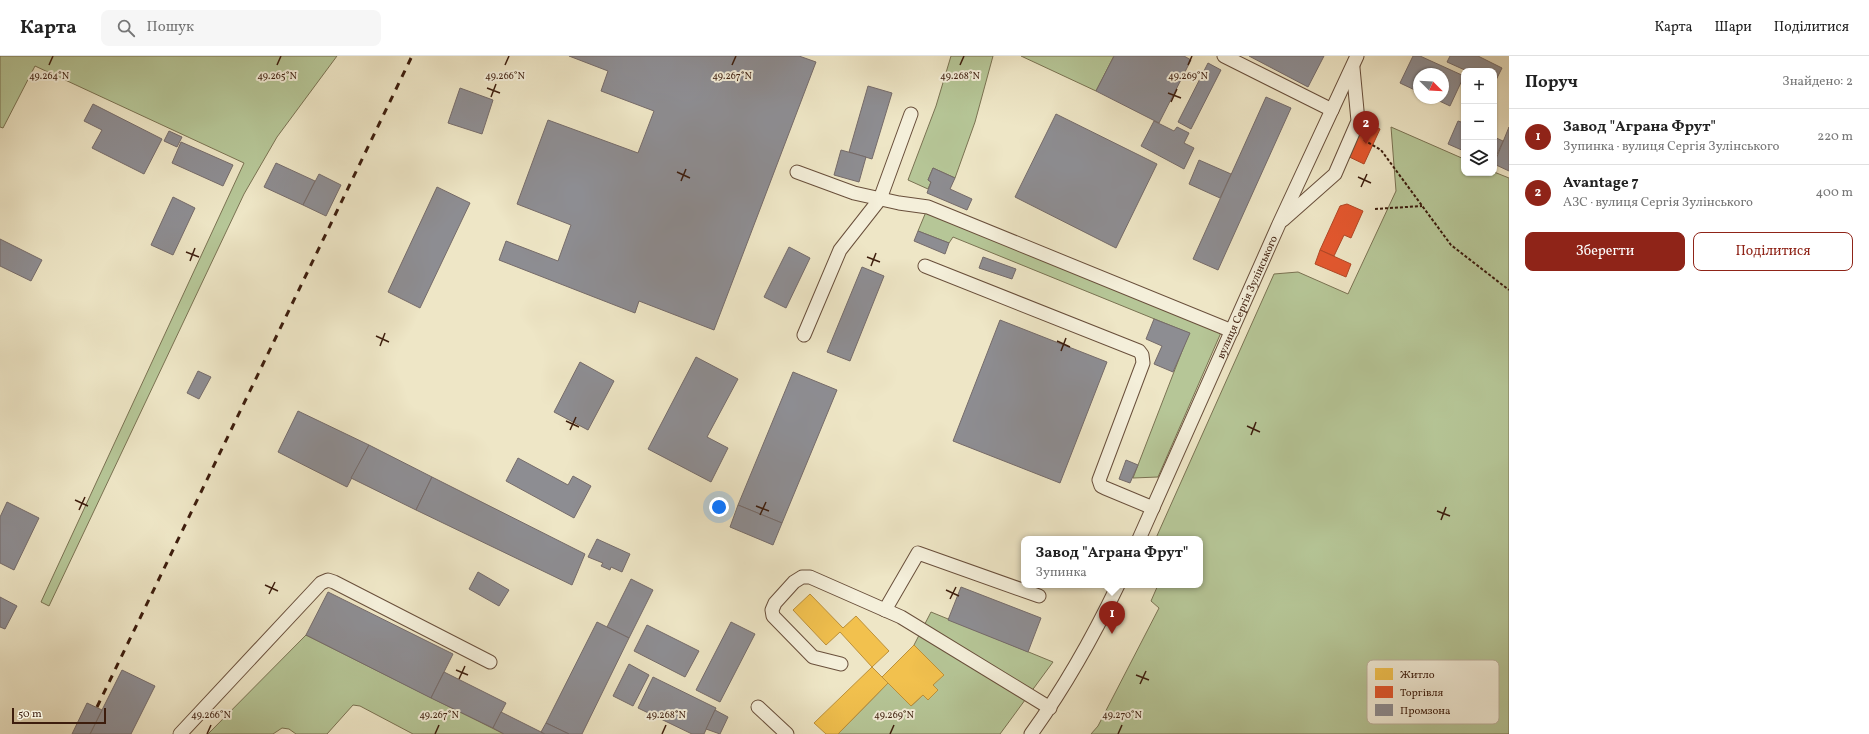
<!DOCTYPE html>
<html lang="uk">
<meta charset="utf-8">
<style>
:root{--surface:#fff;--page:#f6f6f6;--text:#222;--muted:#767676;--line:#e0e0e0;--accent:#8f2418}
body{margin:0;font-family:Vollkorn,serif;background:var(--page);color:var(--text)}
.controls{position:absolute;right:12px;top:12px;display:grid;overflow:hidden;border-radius:8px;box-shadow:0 1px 3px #0004}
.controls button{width:36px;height:36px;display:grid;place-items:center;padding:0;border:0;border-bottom:1px solid var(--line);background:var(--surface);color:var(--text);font:20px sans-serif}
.compass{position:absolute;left:1413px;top:12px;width:36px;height:36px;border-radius:50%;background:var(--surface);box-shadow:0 1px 3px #0004;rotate:114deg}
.scale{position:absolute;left:12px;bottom:10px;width:94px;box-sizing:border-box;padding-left:4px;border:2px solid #3d1d0d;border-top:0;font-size:11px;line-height:14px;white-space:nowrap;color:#3d1d0d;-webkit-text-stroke:3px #f4efda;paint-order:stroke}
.you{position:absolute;left:719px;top:451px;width:14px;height:14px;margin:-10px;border:3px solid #fff;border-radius:50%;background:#1a73e8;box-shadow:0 0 0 6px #1a73e833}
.badge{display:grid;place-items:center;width:26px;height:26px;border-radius:50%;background:var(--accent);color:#fff;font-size:13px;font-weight:700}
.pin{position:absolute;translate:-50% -33px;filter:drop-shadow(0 1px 2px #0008)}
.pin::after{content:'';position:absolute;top:21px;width:14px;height:12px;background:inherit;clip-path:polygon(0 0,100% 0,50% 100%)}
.popup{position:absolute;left:1021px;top:480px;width:182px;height:52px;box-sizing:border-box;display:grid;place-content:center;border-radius:8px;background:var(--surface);filter:drop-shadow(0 1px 3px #0005);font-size:13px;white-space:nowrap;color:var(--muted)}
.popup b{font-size:15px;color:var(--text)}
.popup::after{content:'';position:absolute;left:50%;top:100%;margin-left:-8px;border:8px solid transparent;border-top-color:var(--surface)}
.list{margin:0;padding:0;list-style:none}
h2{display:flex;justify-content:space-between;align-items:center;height:52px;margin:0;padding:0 16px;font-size:17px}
h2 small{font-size:13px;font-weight:400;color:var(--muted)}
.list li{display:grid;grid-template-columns:26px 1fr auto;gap:12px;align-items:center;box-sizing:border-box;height:56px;padding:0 16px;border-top:1px solid var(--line)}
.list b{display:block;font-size:15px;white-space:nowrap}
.list p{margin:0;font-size:13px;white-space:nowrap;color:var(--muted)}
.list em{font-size:13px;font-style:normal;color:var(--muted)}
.actions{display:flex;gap:8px;padding:12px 16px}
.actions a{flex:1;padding:9px 0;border:1px solid var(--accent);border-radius:8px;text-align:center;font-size:14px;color:var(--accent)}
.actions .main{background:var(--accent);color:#fff}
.icon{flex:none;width:22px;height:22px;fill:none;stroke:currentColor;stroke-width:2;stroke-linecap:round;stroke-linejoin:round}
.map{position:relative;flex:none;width:1509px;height:678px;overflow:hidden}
header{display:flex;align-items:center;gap:24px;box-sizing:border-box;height:56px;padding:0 20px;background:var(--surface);border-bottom:1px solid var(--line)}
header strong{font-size:19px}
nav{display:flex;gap:22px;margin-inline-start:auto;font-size:14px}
.search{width:280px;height:36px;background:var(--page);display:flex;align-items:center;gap:10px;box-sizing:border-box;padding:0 14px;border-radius:8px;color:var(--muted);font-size:15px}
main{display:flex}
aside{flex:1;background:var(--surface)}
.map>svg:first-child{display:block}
.green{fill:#b6c697;stroke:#7a7252}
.homes{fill:#f2c14e;stroke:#bc903a}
.shops{fill:#e4572e;stroke:#b24624}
.industry{fill:#8d8d92;stroke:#756b6a}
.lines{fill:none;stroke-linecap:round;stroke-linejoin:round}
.minor-casing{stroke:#694f3b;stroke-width:15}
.path{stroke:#3d1d0d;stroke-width:2;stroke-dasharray:3 2;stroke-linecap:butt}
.minor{stroke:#f4efda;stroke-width:13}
.rail{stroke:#3d1d0d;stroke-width:3;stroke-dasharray:7 7;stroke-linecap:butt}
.ticks{fill:none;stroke:#3d1d0d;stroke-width:1.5}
.labels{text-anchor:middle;stroke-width:4;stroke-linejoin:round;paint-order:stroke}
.street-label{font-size:11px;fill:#3d1d0d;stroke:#f4efda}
.key{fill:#f4efda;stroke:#bdb09c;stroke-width:1}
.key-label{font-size:11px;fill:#3d1d0d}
.ticks-label{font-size:10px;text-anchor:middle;fill:#3d1d0d;stroke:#f4efda;stroke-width:4;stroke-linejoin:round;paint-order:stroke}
</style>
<header>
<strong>Карта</strong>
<div class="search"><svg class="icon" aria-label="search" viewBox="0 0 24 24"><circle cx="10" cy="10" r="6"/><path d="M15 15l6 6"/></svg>Пошук</div>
<nav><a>Карта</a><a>Шари</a><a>Поділитися</a></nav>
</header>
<main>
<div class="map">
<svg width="1509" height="678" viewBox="0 0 1509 678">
<rect width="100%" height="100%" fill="#eee6c6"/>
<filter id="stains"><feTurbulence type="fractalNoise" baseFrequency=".005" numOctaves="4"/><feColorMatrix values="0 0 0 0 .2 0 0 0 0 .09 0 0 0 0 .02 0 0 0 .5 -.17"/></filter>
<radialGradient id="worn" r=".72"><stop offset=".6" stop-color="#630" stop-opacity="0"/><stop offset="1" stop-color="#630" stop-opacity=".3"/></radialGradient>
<g class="green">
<path d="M0,0H337L277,81L244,138L49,550L41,546L244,107L35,10L3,72L0,71Z"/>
<path d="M951,0H993L975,66L955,122L933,112L928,124L931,126L928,133L908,124L936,50Z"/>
<path d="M1021,0H1114L1096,35Z"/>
<path d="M1391,71L1464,103V117L1494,116L1509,122V678H1091L1098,670L1159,552L1151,545L1158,529H1200V483L1156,482L1274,218L1298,216L1348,238L1396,135Z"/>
<path d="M928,151L1223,272L1158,421L1133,422L1189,277L953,181L949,187L918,175Z"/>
<path d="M931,556L1053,606L1000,678H838L888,627L911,650L923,639L928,644L938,634L933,629L943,618L914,589Z"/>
<path d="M306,579L504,678H413L360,650L353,649L327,678H296L289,673L282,672L273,678H208Z"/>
</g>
<g class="homes">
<path d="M810,538L843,572L856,560L889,595L872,611L840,576L826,589L793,554Z"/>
<path d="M914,589L944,619L933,629L938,634L928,644L923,639L911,650L882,621Z"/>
<path d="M872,611L888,627L838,678H826L814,667Z"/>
</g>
<g class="shops">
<path d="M1362,65L1380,73L1364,108L1341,97Z"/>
<path d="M1347,148L1363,155L1351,182L1344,179L1334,200L1320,194L1340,150Z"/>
<path d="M1320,194L1351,208L1346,221L1315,208Z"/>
</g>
<g class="industry">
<path d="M569,0H799L816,6L714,274L639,245L635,257L499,204L506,185L558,205L571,169L517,148L548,64L638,97L654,55L601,35L608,15Z"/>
<path d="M1114,0H1184L1191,4L1159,67L1096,35Z"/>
<path d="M1249,0H1324L1308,31Z"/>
<path d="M1413,0H1420L1464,20L1450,50L1433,42H1443V18H1419V36L1400,27Z"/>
<path d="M1450,0H1478L1502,12L1494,28V15H1467L1447,6Z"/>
<path d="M1208,7L1221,14L1191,73L1178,66Z"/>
<path d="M868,30L892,37L872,103L849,96Z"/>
<path d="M460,32L493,44L482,78L448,67Z"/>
<path d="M1266,41L1291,52L1218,214L1193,203Z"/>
<path d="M93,48L162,83L144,118L92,92L102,74L84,65Z"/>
<path d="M1056,58L1157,108L1116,192L1015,141Z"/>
<path d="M1154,65L1174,75L1177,71L1189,77L1184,87L1194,92L1184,113L1141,90Z"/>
<path d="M1458,65L1464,67V95L1448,88Z"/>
<path d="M1509,71V115L1494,108Z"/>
<path d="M169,75L182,81L177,91L164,85Z"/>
<path d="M1494,81L1503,85L1494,105Z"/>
<path d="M181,86L233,109L223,130L172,107Z"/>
<path d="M841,94L866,101L859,126L834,119Z"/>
<path d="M1199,104L1231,118L1220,142L1189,128Z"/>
<path d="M276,107L315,125L303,149L264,131Z"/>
<path d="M933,112L955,122L950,133L972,143L967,154L927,137L931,126L928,124Z"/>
<path d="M319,118L341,129L326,160L303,149Z"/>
<path d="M437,131L470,147L420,252L388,236Z"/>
<path d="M173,141L195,152L173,199L151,189Z"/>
<path d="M918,175L949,187L945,198L914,185Z"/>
<path d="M0,183L42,204L31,225L0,210Z"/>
<path d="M789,191L810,202L786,252L764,241Z"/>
<path d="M983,201L1016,213L1012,223L979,212Z"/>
<path d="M862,211L884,220L850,305L827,296Z"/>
<path d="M1154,263L1190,277L1173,316L1154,308L1162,290L1146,283Z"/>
<path d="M1000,264L1107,306L1060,427L953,385Z"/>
<path d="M696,301L738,323L707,381L728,392L711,426L648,393Z"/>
<path d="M580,306L614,325L588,374L554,356Z"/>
<path d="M198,315L211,321L199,343L187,337Z"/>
<path d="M793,316L837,334L782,467L738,449Z"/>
<path d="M298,355L369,389L347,431L278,396Z"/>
<path d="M369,389L432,421L416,454L351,422Z"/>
<path d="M518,402L568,429L573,420L591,430L574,462L506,425Z"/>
<path d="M1126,404L1138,409L1130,427L1119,423Z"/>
<path d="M432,421L585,498L572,529L416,454Z"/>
<path d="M7,446L39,462L14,514L0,507V461Z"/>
<path d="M738,449L782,467L773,489L730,471Z"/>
<path d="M597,483L630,498L622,516L611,511L610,514L601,510L603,507L588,501Z"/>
<path d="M478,516L509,534L499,550L469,533Z"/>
<path d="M631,523L653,534L629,582L607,571Z"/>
<path d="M961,531L1041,562L1028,596L948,564Z"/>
<path d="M328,536L453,598L431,642L306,579Z"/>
<path d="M0,541L17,550L5,573L0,571Z"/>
<path d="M597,566L629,582L582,678H569L546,667Z"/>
<path d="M731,566L755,578L720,646L696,634Z"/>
<path d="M647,569L699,595L685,621L634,595Z"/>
<path d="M629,608L649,619L633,650L613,640Z"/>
<path d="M122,614L155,630L131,678H90Z"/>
<path d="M444,616L506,647L493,672L431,642Z"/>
<path d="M653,621L716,652L704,678H692L638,652Z"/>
<path d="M87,647L102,654L90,678H72Z"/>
<path d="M715,654L728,661L720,678L706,673Z"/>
<path d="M501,656L545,678H504L493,672Z"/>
<path d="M546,667L569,678H545L541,676Z"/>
</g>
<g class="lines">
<g class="minor-casing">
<g id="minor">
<path d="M1224,0L1332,54"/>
<path d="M797,116L854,137L899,147L928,151L1232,275"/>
<path d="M1283,164L1335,118L1358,65L1353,12"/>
<path d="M925,210L1139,295L1142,299L1143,307L1099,424L1101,430L1105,432L1153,452"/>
<path d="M804,279L840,194L880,143L911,58"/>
<path id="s1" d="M1139,483L1279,168L1357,0"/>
<path d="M885,554L918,497L1039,540"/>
<path d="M841,608L813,601L773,560L772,554L775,547L794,526L802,521H810L901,561L1050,652"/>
<path d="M758,651L787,678"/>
<path d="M180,678L321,527L328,524L334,526L490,606"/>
<path d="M1031,678C1065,631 1093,581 1118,529"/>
</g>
</g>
<g class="path">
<path d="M1364,84L1381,94L1451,189L1509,234"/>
<path d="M1375,153L1422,150"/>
</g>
<use href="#minor" class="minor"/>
<path class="rail" d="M97,651L412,0"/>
</g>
<path class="ticks" d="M49,9L53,0M277,9L281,0M505,9L509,0M732,9L736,0M960,9L964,0M1188,9L1192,0M487,32L500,37M1168,37L1181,42M491,41L496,28M1171,46L1177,33M677,116L690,122M1358,121L1371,127M681,125L686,113M1361,131L1367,118M186,196L199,201M867,201L880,206M190,205L195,192M871,210L876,197M376,280L389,286M1057,285L1070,291M380,290L385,277M1061,295L1066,282M566,365L579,371M1247,370L1260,376M570,374L576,361M1251,379L1256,366M75,444L88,450M756,450L769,455M79,454L85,441M1437,455L1450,460M760,459L766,446M1441,464L1446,451M265,529L278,535M946,534L959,540M269,538L275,526M950,543L956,531M456,614L468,619M1136,619L1149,624M459,623L465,610M1140,628L1146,615M207,678L211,669M435,678L439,669M662,678L666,669M890,678L894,669M1118,678L1122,669"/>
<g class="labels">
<g class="street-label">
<text dy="4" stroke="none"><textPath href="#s1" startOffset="265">вулиця Сергія Зулінського</textPath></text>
</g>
</g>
<rect x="1367" y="604" width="132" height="64" rx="6" class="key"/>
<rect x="1375" y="612" width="18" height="12" fill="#f2c14e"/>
<rect x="1375" y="630" width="18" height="12" fill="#e4572e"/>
<rect x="1375" y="648" width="18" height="12" fill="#8d8d92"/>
<g class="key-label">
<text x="1400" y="622">Житло</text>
<text x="1400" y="640">Торгівля</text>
<text x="1400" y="658">Промзона</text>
</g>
<g class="ticks-label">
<text x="49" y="23">49.264°N</text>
<text x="277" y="23">49.265°N</text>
<text x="505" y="23">49.266°N</text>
<text x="732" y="23">49.267°N</text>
<text x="960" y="23">49.268°N</text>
<text x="1188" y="23">49.269°N</text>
<text x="211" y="662">49.266°N</text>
<text x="439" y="662">49.267°N</text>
<text x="666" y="662">49.268°N</text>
<text x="894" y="662">49.269°N</text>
<text x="1122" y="662">49.270°N</text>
</g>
<rect width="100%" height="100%" filter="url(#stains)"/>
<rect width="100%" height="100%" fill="url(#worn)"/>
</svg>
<div class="controls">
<button>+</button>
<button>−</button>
<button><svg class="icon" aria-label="layers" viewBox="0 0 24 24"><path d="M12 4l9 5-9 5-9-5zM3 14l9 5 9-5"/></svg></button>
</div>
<svg class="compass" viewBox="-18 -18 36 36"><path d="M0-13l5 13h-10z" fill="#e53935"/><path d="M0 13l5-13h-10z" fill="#767676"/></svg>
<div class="scale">50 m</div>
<div class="you"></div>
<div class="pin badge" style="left:1112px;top:578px">1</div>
<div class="popup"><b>Завод &quot;Аграна Фрут&quot;</b>Зупинка</div>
<div class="pin badge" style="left:1366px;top:88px">2</div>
</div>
<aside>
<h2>Поруч<small>Знайдено: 2</small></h2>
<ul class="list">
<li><span class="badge">1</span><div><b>Завод &quot;Аграна Фрут&quot;</b><p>Зупинка · вулиця Сергія Зулінського</p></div><em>220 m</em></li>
<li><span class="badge">2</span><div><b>Avantage 7</b><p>АЗС · вулиця Сергія Зулінського</p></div><em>400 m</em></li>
</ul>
<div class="actions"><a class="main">Зберегти</a><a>Поділитися</a></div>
</aside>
</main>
